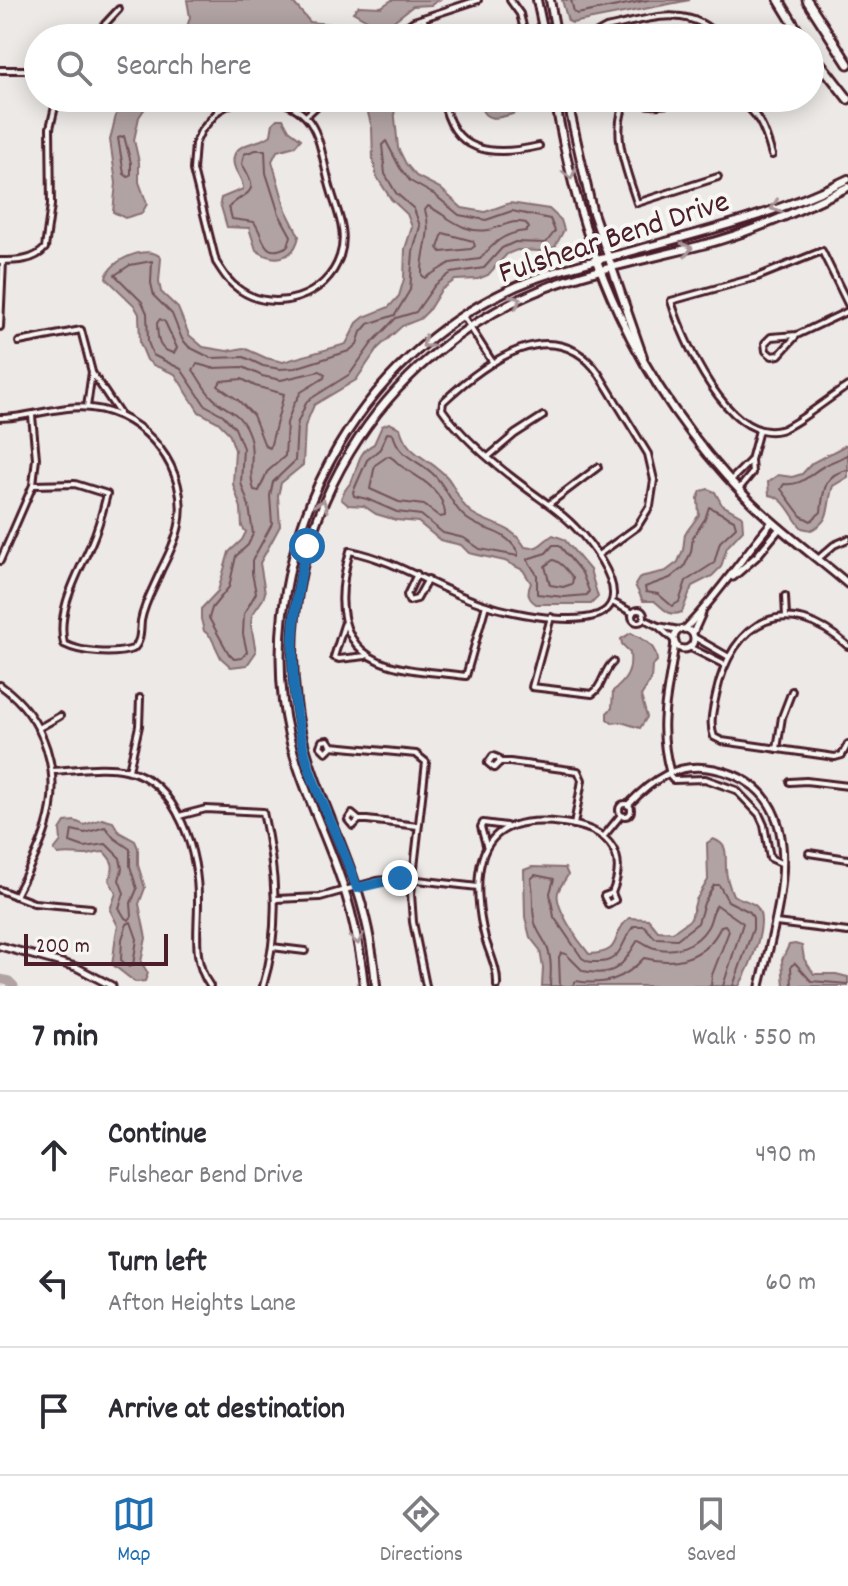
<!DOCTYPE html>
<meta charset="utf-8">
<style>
:root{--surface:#fff;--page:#f7f7f7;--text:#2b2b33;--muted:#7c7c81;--line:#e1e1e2;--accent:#1f6fb2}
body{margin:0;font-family:Dekko,sans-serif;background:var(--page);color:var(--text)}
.scale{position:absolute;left:24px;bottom:20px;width:144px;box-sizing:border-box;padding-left:8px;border:4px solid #4a1f2b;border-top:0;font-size:22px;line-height:28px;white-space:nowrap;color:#4a1f2b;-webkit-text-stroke:6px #f6f6f2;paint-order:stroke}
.stop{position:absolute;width:24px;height:24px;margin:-18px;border:6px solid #1f6fb2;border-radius:50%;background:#fff}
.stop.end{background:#1f6fb2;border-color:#fff;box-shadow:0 2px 8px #0008}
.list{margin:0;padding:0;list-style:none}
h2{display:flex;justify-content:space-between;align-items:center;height:104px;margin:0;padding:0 32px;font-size:34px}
h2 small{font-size:26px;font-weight:400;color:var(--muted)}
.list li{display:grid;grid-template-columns:52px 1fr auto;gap:24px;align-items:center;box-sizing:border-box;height:128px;padding:0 32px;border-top:2px solid var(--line)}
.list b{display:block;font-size:30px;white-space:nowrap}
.list p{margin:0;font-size:26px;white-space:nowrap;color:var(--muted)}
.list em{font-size:26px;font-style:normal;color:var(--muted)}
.icon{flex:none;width:44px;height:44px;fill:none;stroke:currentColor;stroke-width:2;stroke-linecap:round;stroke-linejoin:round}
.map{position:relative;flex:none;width:848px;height:986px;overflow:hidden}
.search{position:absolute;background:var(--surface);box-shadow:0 4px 20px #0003;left:24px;right:24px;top:24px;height:88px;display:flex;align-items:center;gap:20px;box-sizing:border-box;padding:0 28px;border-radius:44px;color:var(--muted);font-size:30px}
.sheet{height:488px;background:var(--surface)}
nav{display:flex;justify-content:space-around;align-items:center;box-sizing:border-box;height:112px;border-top:2px solid var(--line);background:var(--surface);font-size:22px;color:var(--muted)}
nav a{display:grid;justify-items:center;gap:4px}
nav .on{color:var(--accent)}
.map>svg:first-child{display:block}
.water{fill:#b1a2a3;stroke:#886e73;stroke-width:2}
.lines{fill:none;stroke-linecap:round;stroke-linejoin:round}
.shore{stroke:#73535b;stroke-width:2}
.river{stroke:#b1a2a3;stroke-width:9}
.minor-casing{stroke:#4a1f2b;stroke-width:10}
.tertiary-casing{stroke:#4a1f2b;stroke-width:11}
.secondary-casing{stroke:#4a1f2b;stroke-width:12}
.primary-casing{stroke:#4a1f2b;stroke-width:13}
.minor{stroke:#f6f6f2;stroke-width:4}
.tertiary{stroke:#f6f6f2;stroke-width:5}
.secondary{stroke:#f6f6f2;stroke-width:6}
.primary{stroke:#f6f6f2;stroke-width:7}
.oneway{stroke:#a99598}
.route{stroke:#1f6fb2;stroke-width:10}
.labels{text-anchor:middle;stroke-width:8;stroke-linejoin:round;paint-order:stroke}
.street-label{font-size:32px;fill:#4a1f2b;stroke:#f6f6f2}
</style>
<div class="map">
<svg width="848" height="986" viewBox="0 0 848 986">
<rect width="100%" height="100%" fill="#ece9e6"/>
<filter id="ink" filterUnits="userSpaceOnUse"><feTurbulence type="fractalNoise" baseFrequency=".0125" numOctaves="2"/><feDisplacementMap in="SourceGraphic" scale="16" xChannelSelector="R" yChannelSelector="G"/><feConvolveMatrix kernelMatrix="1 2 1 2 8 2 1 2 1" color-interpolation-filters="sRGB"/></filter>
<g filter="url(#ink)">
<g class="water">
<path d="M187,0H291L310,22C328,25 341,20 350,38H184L190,17Z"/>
<path d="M392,0H439L431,5L413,6L382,30L372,27L367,20L353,12L359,6L381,7Z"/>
<path d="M562,0H690L572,23L568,21Z"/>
<path d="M124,98H152L139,117L134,140L139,162V182L147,204L142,213L125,218L113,212L116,183L110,140L117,111Z"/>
<path d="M364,98H393L398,148L406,164L416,176L440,188L462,208L485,212L510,203L549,209L561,220L564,230L555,247L540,251L517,250L507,254L488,275L478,279L455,280L441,290L428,311L420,319L402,326L378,348L356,380L314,405L305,426L303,465L281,483L278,496L280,526L260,563L265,593L263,599L252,615L251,625L256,652L247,665L231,667L221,658L211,637L204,631L201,619V609L218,591L229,552L242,540L246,532L242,527L241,508L233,484L235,450L229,433L218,422L199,412L175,374L153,365L147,360L140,343L139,314L134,305L106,278C109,260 149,243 161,258L159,282L161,292L178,308L189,335L203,347L227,351L244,348L266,358L283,362L346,344L357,323L364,317L389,307L399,296L404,279L405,249L412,227L407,214L391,199L377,177L373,160L372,128Z"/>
<path d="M479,98H542L534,108C515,109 482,135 479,98Z"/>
<path d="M277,119H283L289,130L301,139L295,146L277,151L272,161L286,210L299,236C294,260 274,263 256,250L249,228L227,227L220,203L221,198L243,189C243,178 236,174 234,165C229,141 260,145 271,135L273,123Z"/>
<path d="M389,423L400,428C407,456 429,457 447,477C457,489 459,504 472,513C493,527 510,523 525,547C541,550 541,542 553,535L564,539L590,570L598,597L591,604H536C527,598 527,592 531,583L523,570L505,561L469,553L461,545L440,540L418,522L396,520L376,514L364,506L348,505L341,499C343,491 347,488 351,482C359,467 356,453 374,444L382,426Z"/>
<path d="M848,444V477L833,486C826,505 833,520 811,530L802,528C791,517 786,497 769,495L768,482L778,475L792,477L802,474L812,463Z"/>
<path d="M708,489L715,492L722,505L742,516L743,530L727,547L721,567L712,576L692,586L682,612C668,618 664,608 654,601H643L635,585L640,577L666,571L678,562L683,550L685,534L699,515L698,498L701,491Z"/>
<path d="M631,633C644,640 656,644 657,661L652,666L651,680L641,696L647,717L640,728L621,722L612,723L607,719V713L612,708L613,691C627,680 632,671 630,653L622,644L621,639Z"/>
<path d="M102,819L113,822L119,832L135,841L138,848V865L145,888L139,904L146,938L141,962L148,973L145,981L135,982L112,964C115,951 114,939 118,926L110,910L116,893L109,880C115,867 114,862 104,852C97,852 91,855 84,855C74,855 69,853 58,855L54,850L61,841L60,830L65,822L75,821L84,825Z"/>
<path d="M713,839C729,845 725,853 726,868C726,878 729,886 733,895C740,899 752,902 756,906C771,921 748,971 739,986H542L543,968L540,950L530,937L525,917L524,870L532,867L565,868L568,875C565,880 560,886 558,892C554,907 579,942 589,954C625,953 609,935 629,918L648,919L658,931L673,932L691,919L696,900L708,880L707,843Z"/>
<path d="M795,944L802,946L804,959L814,974H836L848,977V986H784L782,960L789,945Z"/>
</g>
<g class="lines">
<g class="shore">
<path d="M571,0L574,12L577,14L648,0"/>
<path d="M124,136L131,163V174L128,177L124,174L118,138Z"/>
<path d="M386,141L400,168L410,181L435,195L459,215L486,220L512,211L550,219L555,231L546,243L515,242L502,248L484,268L451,273L435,285L416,312L396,318L372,343L350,374L307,401L297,424L295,461L273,482L270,496L272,524L252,561V573L256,593L244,614L243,634L247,652L242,658L234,659L229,654L209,618L212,608L229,587L236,556L248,545L253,534L249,506L241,483L243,448L235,428L223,415L205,405L181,369L153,355L148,342L147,313L142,302L115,275L130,265L152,261L151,283L154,296L172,314L182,339L189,347L211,358L244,357L263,366L280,369L295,368L349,351L357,344L361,332L368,324L395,315L410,290L413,252L420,226L414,209L396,193L385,174L382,145Z"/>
<path d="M265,150L266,173L279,214L291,236L288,246C262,260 265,237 254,222L232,219L229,207C246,190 262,196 242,164L244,154L256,150Z"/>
<path d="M428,206C448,216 463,234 488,230C504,227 510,219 526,223L529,228L526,231C503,233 494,243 480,259L450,263L425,278L422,275C421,251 433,234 425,210Z"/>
<path d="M443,233L473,241L475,246L471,249L441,252L438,248Z"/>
<path d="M160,319L165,322L177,348L174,353C157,350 158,339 157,323Z"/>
<path d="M197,364L212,368L243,367L262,376L281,380L320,371L325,374L324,378L301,392L293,406L287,423L285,456L267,472L259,491L254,490C247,471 256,454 249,435C240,409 224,411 211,396C204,389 199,378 193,370Z"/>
<path d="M242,379L255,386L284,394L270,448L265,446L253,415L238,400L218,386L221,381Z"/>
<path d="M387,433L393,434C399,457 416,459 432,473C447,486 451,506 466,518C485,533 504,528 518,552V556L480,549L464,538L443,533L421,515L397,512L367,499L354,496L353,492L367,460L380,449Z"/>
<path d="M848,454C841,459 832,461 824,466C809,474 803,486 784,484L781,489L801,516L811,521L821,512C823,492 824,473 848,470"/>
<path d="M388,456C395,458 397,464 404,468C422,479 445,492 445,516L440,517L424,505L399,502L370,489L375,465Z"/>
<path d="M709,507L734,520L736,527L720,542L714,563L686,581L679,602L672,606L658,594L646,592L645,587L670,578L684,567L691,552L693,537L705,519Z"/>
<path d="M553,545H559L582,573L589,591L587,595L564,597L537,594V575L527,559L546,553Z"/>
<path d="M553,560C560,561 569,572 573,578L572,584L563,587L550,585L545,566Z"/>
<path d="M105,827L114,838L130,849V866L137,889L131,903L132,916L129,920L125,918L119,908L124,893L119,880L122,869L120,858L106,844L84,847L70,842L72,830L85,833Z"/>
<path d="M131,922L137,939L133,965L129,967L121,960L122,939L127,924Z"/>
<path d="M550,986C551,973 552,959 547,947C543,937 535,930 534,918C532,905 534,893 531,879L535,875L554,879L550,893L554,917L582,958C589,963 593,962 601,962C623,960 622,939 634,926H644L655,938L677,939L698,923L704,903L714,885H719L728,901L750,912L753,918V929L733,986"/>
<path d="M560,986L559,957L561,953L566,954L583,971C617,978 623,964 638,940C644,942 649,947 655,948C674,953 696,946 707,928C712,921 711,912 717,905L743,923L723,986"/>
<path d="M572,986L576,981C604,986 625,979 644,958C675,966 707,958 721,926L725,925L729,931L712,975L711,986"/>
<path d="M792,986L791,966L795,963L811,981L848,984"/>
</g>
<path class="river" d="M0,979L9,981L14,986"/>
<g class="minor-casing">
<g id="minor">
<path d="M510,0L520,14L526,38"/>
<path d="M423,18L431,38"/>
<path d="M92,38L119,9"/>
<path d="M389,38L414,21L478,0"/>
<path d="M594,38L597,33L606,28C644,20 690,2 719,38"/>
<path d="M29,69L38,66"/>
<path d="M0,70H27L38,73"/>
<path d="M250,98L230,104L218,111L201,131L195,144L193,170L216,262C223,273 229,283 240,290C275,314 327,297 340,256C348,232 337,212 331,190C318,147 323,108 267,98"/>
<path d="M443,98C452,154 492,157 539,146"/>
<path d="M626,98C650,110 669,105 693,98"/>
<path d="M736,98C759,112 765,130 772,155"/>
<path d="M627,99C609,131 627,171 637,203L718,177"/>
<path d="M306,116L325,98"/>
<path d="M0,261C15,261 35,261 45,248L51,205L50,128L57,98"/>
<path d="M848,304L822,251L757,277L671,301C683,340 728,443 780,430C795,426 831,396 848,386"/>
<path d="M463,316L493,363"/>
<path d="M0,327L3,261"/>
<path d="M797,335L779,355L772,356L766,351L765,343L771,337L797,335L848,311"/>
<path d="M19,342L81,330L92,372L87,407"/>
<path d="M93,374L119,413"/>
<path d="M0,418C30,418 61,404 91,408C146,414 190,470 179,525C176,541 168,556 161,570C154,587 144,603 141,621C140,632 141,642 133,649C114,655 82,653 64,644C56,609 79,573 92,542C99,526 103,510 107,494L75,484L33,485"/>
<path d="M488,457L515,434L543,416"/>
<path d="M730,481L751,460"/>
<path d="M739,489L752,473L751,460L759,430"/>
<path d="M549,504L598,467"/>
<path d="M818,559L834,545L848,539"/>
<path d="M0,561L33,485L36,458L32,416"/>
<path d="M417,574L407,595L409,601L417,599L428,579"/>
<path d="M785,596L786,617"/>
<path d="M612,602L633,613"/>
<path d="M486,605L466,676C438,672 404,672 379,661C333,641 339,590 350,551C399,561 439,591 486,605C511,613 602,634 612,601C619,579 589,541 575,527C559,510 540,499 522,485C494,464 462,438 442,409L443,402C484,363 554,310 599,374L648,454L654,480L650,506L637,527L598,555"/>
<circle cx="638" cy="616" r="6"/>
<path d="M551,617L532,687L592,694C603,687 603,671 613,662"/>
<path d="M644,619L658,626L679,630"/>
<path d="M344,625L334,657L339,659L366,656"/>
<path d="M658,626L675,641"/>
<path d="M694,637L729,657"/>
<path d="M848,646C787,591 732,619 716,695C713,709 709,724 714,737L722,741L835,757L842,755L848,744"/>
<path d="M689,647L725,665"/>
<path d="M0,685C46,718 63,774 46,828C39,852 26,874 15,896"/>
<path d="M39,728L60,716"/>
<path d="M332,746L326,752L320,746L322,741L328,740L332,746L416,754L426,762L411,894L413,922L426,986"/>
<path d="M777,749L782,717L792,691"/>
<path d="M500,762L498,758L493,756L488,763L494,768L500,762H510L578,771L582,780L574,825"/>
<path d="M129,770L139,726L140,698"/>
<path d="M52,771C76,770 103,765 126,770C179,782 199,855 198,902C198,932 192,961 210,986"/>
<path d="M669,772L668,774L673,780L705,779L736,790L759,814L764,825L770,858L783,864"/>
<path d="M790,782L806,781L848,786"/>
<circle cx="625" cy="810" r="6"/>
<path d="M179,816L206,809L263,812C276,870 281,928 263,986"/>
<path d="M359,820L352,814L348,820L353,826L359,820H367L418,826"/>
<path d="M604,836L621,815"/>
<path d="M486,845L481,827L483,823L506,826"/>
<path d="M809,853L848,859"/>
<path d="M0,890L34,903L91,908"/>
<path d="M276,899L320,897L377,881L400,878L478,887"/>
<path d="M776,923L848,932"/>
<path d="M272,947L305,951"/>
<path d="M497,986C498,969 490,955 485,938C479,915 475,883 482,859C493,821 530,819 563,823C604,828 630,849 612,893L615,900L608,904L604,896L612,893"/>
</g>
</g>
<g class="tertiary-casing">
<g id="tertiary">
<path d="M733,577L757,556L780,528"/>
<path d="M685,629C718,596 742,557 772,522"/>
<circle cx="684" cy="639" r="10"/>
<path d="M693,633L702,613"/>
<path d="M670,772C656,721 669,692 675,642"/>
<path d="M628,805C652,780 677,761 714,769C820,791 776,916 760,986"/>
<path d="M0,946L76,967L112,986"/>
</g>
</g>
<g class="secondary-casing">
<g id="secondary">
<path d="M537,0L545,38"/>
<path d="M550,0L557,38"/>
<path d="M555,98C581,253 635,383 746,497C777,529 814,555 848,584"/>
<path d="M567,98L592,210L643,357"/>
<path d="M364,986C360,946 351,906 337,868C317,813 290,762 283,702C263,522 366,342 537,278C569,266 603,259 636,250C708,231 782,212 848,179"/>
<path d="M376,986C373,948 365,910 352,874C332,816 303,764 296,702C274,523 378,354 545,288C601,266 662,257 720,240C764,227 806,207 848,187"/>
</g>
</g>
<g class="primary-casing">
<g id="primary">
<path d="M779,0L802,38"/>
<path d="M807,0L848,64"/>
<path d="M810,50L848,99"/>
</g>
</g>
<use href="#minor" class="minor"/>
<use href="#tertiary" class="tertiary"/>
<use href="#secondary" class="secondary"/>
<use href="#primary" class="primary"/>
</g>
<defs><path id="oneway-chevron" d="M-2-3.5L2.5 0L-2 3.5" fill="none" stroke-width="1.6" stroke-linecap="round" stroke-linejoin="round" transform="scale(2)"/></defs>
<g class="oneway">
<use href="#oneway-chevron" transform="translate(570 174) rotate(76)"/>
<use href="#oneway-chevron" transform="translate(776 207) rotate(160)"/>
<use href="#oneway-chevron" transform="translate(687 249) rotate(-15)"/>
<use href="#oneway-chevron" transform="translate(516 301) rotate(-25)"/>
<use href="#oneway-chevron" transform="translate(427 343) rotate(140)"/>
<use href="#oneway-chevron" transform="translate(322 505) rotate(-67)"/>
<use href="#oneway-chevron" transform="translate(357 939) rotate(79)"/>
</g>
</g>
<g class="lines" filter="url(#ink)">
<path class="route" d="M307,546C289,621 286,699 311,773C325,812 344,849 357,888L400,878"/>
</g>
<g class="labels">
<g class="street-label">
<text transform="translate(613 235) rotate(-18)" y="11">Fulshear Bend Drive</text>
</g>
</g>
</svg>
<div class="scale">200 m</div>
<div class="stop" style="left:307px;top:546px"></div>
<div class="stop end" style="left:400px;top:878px"></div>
<div class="search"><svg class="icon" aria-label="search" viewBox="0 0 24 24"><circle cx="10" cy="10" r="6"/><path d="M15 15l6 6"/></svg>Search here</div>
</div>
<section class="sheet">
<h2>7 min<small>Walk · 550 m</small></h2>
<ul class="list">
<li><svg class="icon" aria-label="ahead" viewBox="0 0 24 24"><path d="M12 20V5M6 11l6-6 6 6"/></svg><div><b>Continue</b><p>Fulshear Bend Drive</p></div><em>490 m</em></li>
<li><svg class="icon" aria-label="left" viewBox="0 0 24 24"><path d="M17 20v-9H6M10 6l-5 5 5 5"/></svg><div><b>Turn left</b><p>Afton Heights Lane</p></div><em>60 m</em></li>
<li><svg class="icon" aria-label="arrive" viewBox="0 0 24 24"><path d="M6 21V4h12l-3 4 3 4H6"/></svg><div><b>Arrive at destination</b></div></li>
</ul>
</section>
<nav>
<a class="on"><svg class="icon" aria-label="map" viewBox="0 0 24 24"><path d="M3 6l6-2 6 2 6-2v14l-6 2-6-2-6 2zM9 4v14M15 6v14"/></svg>Map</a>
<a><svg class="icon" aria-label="directions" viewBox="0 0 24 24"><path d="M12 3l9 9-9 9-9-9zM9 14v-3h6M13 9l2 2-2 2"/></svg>Directions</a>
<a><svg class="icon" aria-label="saved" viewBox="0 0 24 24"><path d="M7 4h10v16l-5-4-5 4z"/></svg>Saved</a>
</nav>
